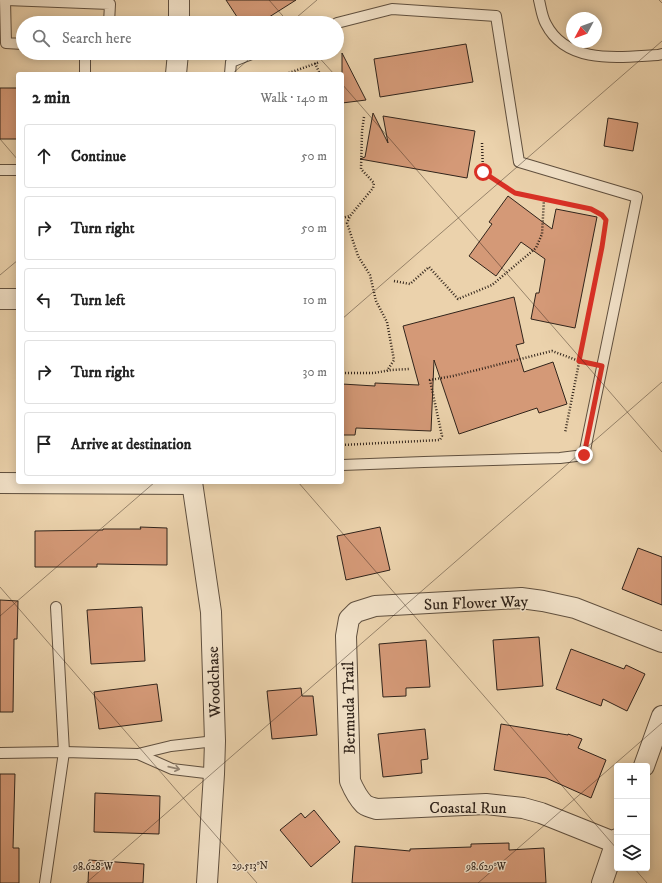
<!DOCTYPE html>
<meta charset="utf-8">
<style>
:root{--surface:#fff;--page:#f2f2f2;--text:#222;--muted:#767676;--line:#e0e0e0}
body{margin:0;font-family:"IM FELL DW Pica",serif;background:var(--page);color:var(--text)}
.controls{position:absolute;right:12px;bottom:12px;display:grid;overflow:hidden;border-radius:4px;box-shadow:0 2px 10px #0003}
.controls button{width:36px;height:36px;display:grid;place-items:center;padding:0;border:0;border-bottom:1px solid var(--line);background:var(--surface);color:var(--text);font:20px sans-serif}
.compass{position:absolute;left:566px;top:12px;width:36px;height:36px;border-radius:50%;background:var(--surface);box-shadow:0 2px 10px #0003;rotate:229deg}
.stop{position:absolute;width:12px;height:12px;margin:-9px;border:3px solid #d93025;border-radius:50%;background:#fff}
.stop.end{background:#d93025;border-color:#fff;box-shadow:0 1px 4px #0008}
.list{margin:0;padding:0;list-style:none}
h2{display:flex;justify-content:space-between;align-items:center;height:52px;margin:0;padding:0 16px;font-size:17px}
h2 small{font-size:13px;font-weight:400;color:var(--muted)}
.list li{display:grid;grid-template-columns:26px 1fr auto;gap:12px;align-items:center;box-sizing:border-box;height:64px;margin:0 8px 8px;padding:0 8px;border:1px solid var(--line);border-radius:4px}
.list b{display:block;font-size:15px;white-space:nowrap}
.list em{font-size:13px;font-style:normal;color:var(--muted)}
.icon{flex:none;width:22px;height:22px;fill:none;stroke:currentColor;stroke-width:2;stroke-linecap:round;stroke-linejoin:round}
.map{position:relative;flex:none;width:662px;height:883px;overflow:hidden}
.search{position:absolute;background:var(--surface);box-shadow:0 2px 10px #0003;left:16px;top:16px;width:328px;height:44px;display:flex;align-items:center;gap:10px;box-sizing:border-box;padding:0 14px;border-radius:22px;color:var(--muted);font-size:15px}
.panel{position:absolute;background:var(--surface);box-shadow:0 2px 10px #0003;left:16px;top:72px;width:328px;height:412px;border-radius:4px}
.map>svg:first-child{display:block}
.building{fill:#d49977;stroke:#31241b}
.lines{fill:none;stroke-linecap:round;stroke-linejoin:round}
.lane-casing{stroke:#60503f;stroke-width:12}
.street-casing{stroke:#60503f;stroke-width:22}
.path{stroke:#31241b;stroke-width:2.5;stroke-dasharray:1 2;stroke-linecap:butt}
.lane{stroke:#f2e2c9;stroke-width:10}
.street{stroke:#f2e2c9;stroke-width:20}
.oneway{stroke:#928372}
.route{stroke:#d93025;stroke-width:5}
.ticks{fill:none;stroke:#31241b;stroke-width:1;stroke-opacity:0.45}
.labels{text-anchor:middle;stroke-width:3;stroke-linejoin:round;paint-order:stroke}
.street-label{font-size:16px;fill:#31241b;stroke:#f2e2c9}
.ticks-label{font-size:10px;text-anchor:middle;fill:#31241b;stroke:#f2e2c9;stroke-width:3;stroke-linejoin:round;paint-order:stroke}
</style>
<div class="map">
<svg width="662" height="883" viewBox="0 0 662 883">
<rect width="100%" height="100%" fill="#ebd2ac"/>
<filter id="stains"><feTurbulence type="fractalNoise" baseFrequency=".005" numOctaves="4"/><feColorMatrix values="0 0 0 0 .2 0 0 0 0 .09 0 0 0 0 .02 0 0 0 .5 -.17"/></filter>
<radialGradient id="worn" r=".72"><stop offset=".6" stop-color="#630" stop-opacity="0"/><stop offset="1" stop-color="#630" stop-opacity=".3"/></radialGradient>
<g class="building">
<path d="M226,0H296L266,19L265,17L255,23H241Z"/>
<path d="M466,44L473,82L380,97L374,59Z"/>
<path d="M342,53L366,100L342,103Z"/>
<rect x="0" y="88" width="18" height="51"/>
<path d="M373,113L388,143L383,116L475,131L467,178L360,159L365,157Z"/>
<path d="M608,118L638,123L633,151L604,146Z"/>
<path d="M508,196L552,229L556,209L597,217L575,328L531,319L536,293H539L545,259L521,242L496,276L469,256L492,224L489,222Z"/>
<path d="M514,297L524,343L516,345L524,372L553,362L567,404L539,413L537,408L459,434L434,360L431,431L356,428L355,435H342V384L375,386V383L419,385L403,326Z"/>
<path d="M140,527L167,528V565L97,564V567H35V531L103,530V529H141Z"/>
<path d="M380,527L390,570L346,580L337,536Z"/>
<path d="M638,548L662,557V605L622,589Z"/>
<path d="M0,600L18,601L17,639H14L13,712H0Z"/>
<path d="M142,607L145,661L91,664L87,610Z"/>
<path d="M539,637L543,686L497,690L493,640Z"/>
<path d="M426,640L430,687L406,688V696L383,697L379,644Z"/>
<path d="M571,649L624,669L626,665L645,674L627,711L603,699L601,706L556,689Z"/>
<path d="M157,684L162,721L99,729L94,692Z"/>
<path d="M301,688L302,696H313L317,735L272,739L267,691Z"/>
<path d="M501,724L568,735V734L582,739L578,748L606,760L591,798L546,778L494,770Z"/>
<path d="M425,729L428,759L421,760L422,773L383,777L378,734Z"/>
<path d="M0,774H15L13,848H19V883H0Z"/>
<path d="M95,793L160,796L159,834L94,832Z"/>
<path d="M314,810L340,842L311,867L280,830L301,813L305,818Z"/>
<path d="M509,843V850L544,848L546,883H352L355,846L410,851V849L471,847V844Z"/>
<path d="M89,860L144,864L143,883H88Z"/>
</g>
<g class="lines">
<g class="lane-casing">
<g id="lane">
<path d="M5,0L6,43L23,44"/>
<path d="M6,0L110,4L109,23"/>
<path d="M539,0C541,8 542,17 546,24C567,65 619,57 658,55L662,54"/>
<path d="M337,23L392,9L496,16L519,162L637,197L584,455L560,458L424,462L342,465"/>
<path d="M85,53V74"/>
<path d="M230,74L231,62L254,53"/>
<path d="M0,170H18"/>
<path d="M0,753L64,752L138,754L171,746L215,741"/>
<path d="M138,754L172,769L214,774"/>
<path d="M45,883L64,752L56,607"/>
</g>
</g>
<g class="street-casing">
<g id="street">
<path d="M179,23V0"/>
<path d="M176,74L178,53"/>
<path d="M0,299H18"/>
<path d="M192,482L211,612L215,741L214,774L207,883"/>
<path d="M0,483L192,484"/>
<path d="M644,766L662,716"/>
<path d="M616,843L541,813L523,808L486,804L377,809C373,808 368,807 364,804C358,798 353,788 350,781L346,636L349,619L356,612L375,606L521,598L543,601L575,608L662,642"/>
<path d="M602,883L617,839"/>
</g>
</g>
<g class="path">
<path d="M315,63L320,74"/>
<path d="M286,74L320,62"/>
<path d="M364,117L362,131L361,169L374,183L373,188L350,216L347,223L358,256L370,275L376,301L387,322L394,360L387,371"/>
<path d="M482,143L483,172L515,193L591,209L602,215L606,220L602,247L565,433"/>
<path d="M342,218L350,216"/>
<path d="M394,281L410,284L429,267L458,299L492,285L518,263L536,248L542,234L544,199"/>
<path d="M342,373H374L391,370L409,369"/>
<path d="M342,445L440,440L442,436L430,380L453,376L552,351L579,361L590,363"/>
</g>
<use href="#lane" class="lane"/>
<use href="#street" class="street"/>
</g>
<defs><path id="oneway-shaft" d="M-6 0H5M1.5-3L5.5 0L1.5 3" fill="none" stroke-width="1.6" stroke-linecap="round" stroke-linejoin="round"/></defs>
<use class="oneway" href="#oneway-shaft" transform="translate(174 768) rotate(13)"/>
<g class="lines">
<path class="route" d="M483,172L515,193L591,209L602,215L606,220L602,247L579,361L602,366L584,455"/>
</g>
<path class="ticks" d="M269,0L289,23M659,0L662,3M290,23L317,0M315,53L334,74M232,74L256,53M342,84L662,452M0,139L18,160M0,275L18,260M342,319L662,41M298,482L617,849M0,587L257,883M0,616L155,482M634,868L647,883M86,883L662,382M478,883L662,723"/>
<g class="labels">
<g class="street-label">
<text transform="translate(476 602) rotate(-2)" y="6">Sun Flower Way</text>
<text transform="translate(213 682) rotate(-92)" y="6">Woodchase</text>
<text transform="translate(348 708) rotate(-91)" y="6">Bermuda Trail</text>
<text x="468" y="813">Coastal Run</text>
</g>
</g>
<g class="ticks-label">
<text x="250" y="869">29.513°N</text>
<text x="93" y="870">98.628°W</text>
<text x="486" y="870">98.629°W</text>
</g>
<rect width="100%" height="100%" filter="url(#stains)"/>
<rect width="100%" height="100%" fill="url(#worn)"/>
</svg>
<div class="controls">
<button>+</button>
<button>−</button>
<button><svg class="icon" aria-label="layers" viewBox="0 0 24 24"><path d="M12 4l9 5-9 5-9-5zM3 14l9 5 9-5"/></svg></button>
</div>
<svg class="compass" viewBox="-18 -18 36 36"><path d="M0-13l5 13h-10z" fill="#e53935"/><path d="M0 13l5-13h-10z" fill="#767676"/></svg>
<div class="stop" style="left:483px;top:172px"></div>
<div class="stop end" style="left:584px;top:455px"></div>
<div class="search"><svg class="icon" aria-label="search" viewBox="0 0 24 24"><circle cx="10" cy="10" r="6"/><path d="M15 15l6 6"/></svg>Search here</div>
<section class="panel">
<h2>2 min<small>Walk · 140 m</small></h2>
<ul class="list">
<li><svg class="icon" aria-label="ahead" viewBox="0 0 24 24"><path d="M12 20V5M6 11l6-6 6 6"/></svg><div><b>Continue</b></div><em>50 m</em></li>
<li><svg class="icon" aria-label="right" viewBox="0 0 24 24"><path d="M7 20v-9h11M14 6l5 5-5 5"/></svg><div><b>Turn right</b></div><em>50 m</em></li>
<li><svg class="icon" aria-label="left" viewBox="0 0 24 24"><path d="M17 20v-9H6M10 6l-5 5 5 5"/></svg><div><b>Turn left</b></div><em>10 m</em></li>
<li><svg class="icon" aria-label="right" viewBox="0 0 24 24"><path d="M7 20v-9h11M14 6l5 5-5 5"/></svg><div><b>Turn right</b></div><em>30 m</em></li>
<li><svg class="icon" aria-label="arrive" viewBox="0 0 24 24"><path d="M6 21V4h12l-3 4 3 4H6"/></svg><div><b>Arrive at destination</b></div></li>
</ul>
</section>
</div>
